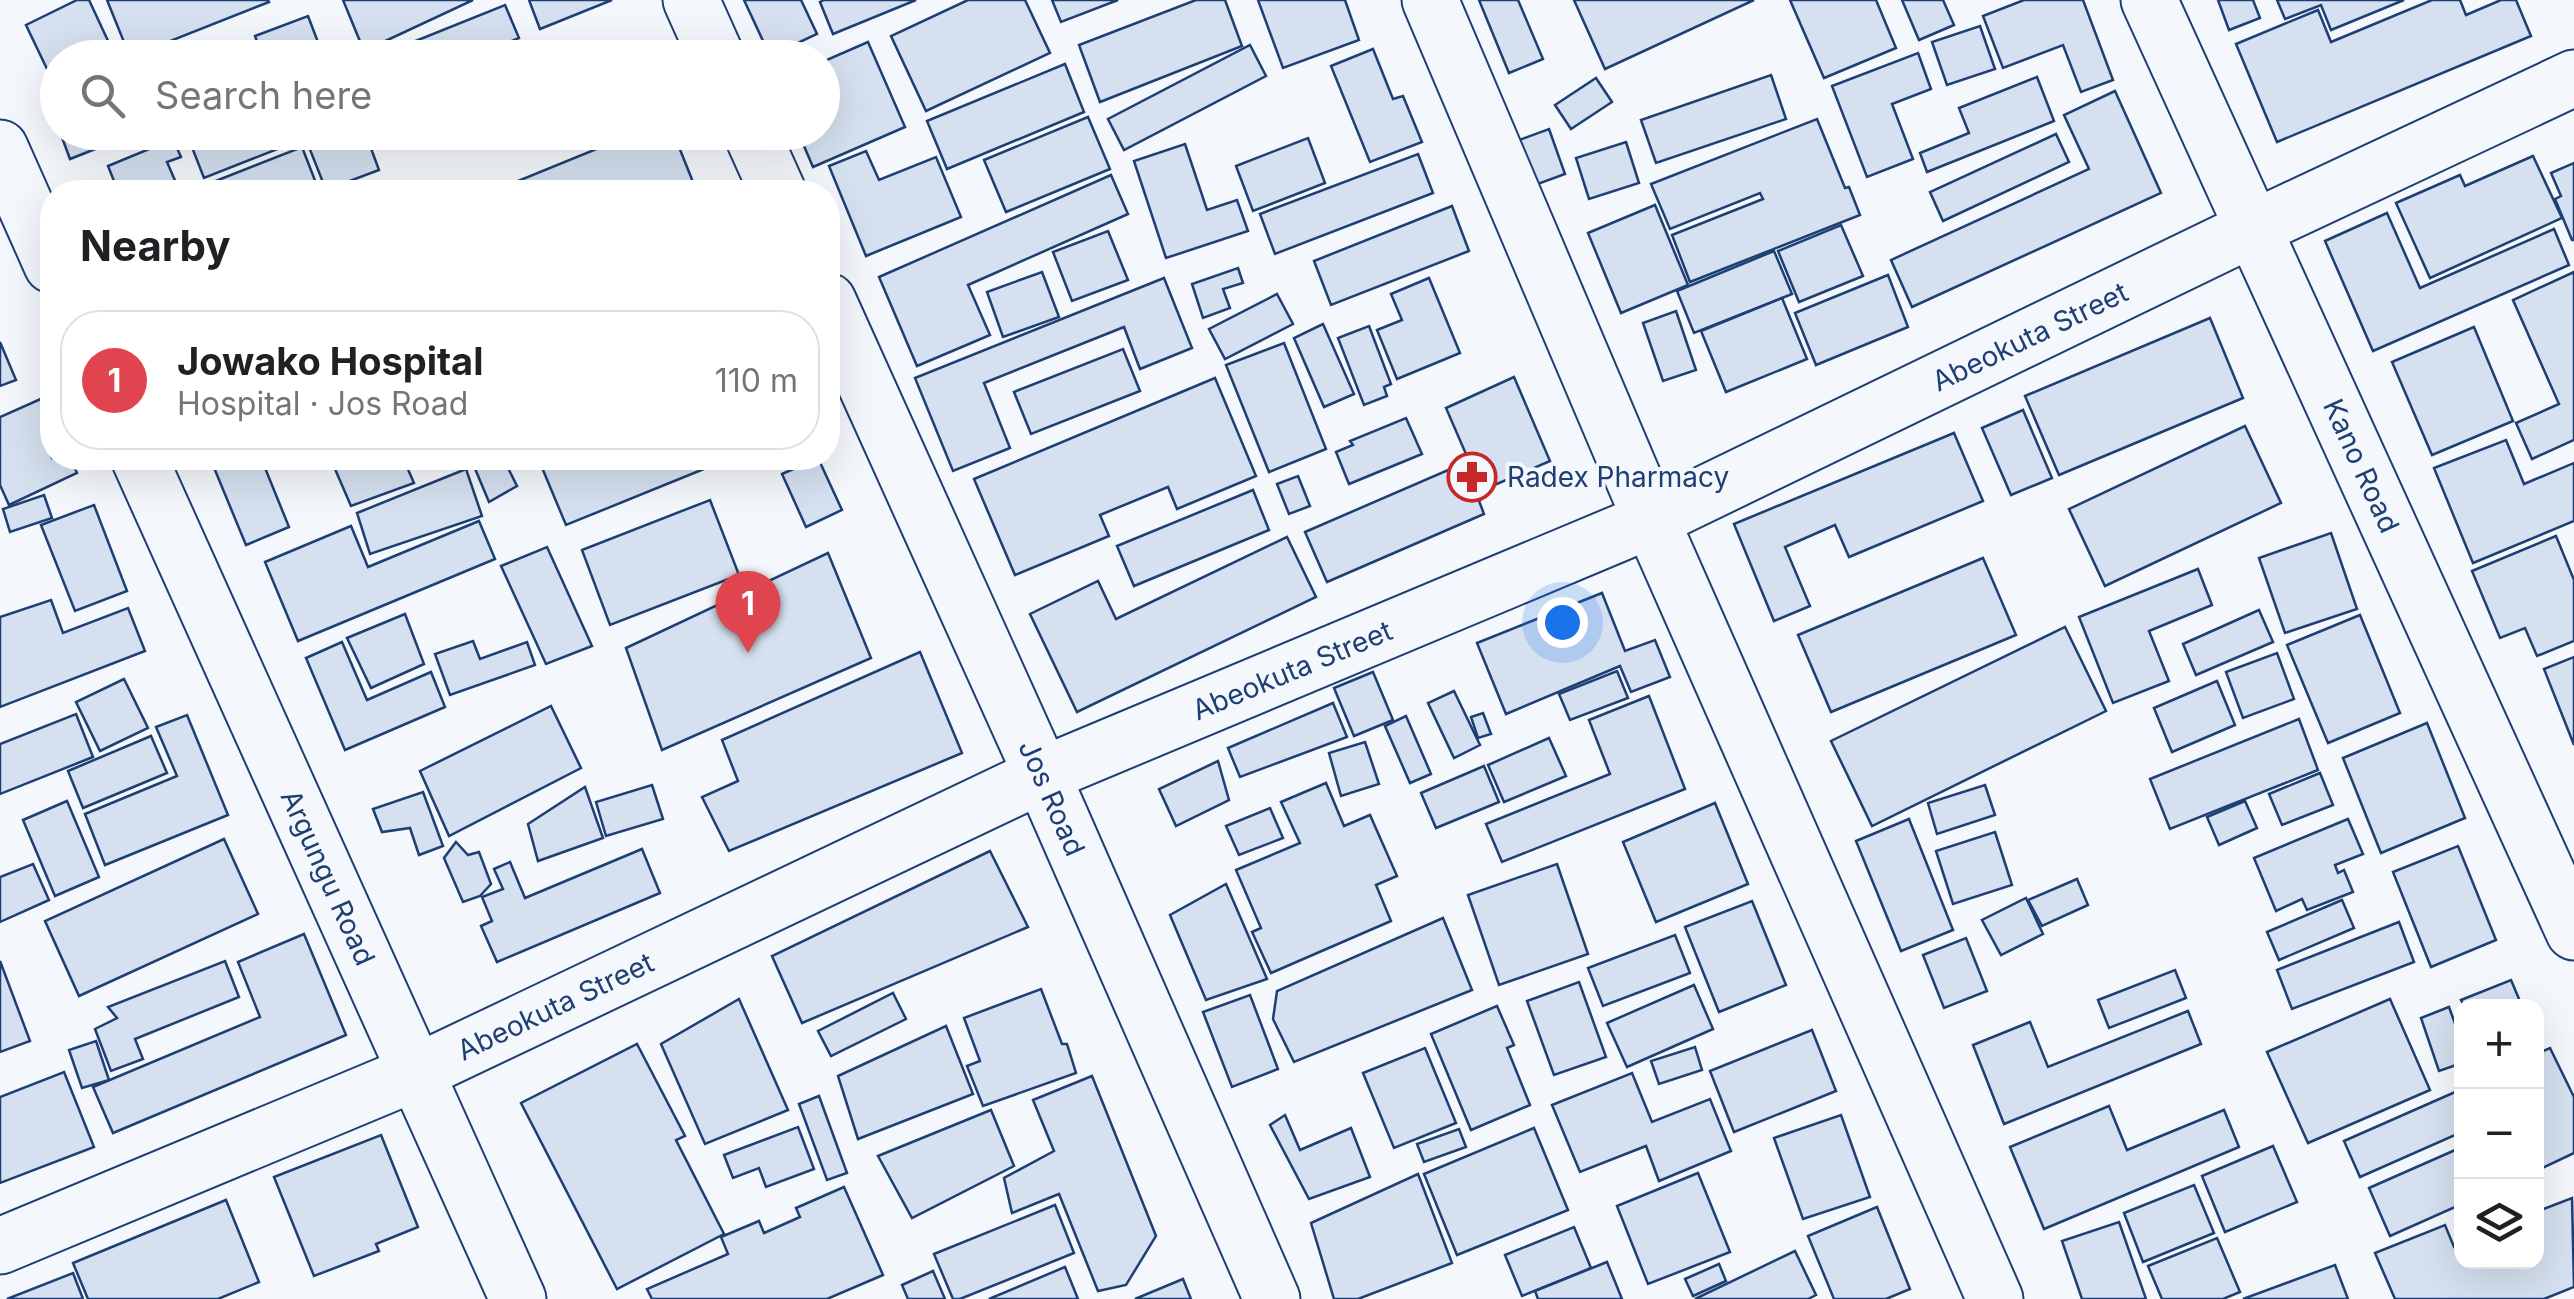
<!DOCTYPE html>
<meta charset="utf-8">
<style>
:root{--surface:#fff;--page:#f6f6f6;--text:#202124;--muted:#757577;--line:#e0e0e0;--accent:#db2777}
body{margin:0;font-family:Inter,sans-serif;background:var(--page);color:var(--text)}
.controls{position:absolute;right:30px;bottom:30px;display:grid;overflow:hidden;border-radius:20px;box-shadow:0 10px 40px #0002}
.controls button{width:90px;height:90px;display:grid;place-items:center;padding:0;border:0;border-bottom:2px solid var(--line);background:var(--surface);color:var(--text);font:50px sans-serif}
.you{position:absolute;left:1562px;top:622px;width:35px;height:35px;margin:-25px;border:8px solid #fff;border-radius:50%;background:#1a73e8;box-shadow:0 0 0 15px #1a73e833}
.badge{display:grid;place-items:center;width:65px;height:65px;border-radius:50%;background:var(--accent);color:#fff;font-size:32px;font-weight:700}
.pin{position:absolute;translate:-50% -82px;filter:drop-shadow(0 2px 5px #0008)}
.pin::after{content:'';position:absolute;top:52px;width:35px;height:30px;background:inherit;clip-path:polygon(0 0,100% 0,50% 100%)}
.list{margin:0;padding:0;list-style:none}
h2{display:flex;justify-content:space-between;align-items:center;height:130px;margin:0;padding:0 40px;font-size:42px}
h2 small{font-size:32px;font-weight:400;color:var(--muted)}
.list li{display:grid;grid-template-columns:65px 1fr auto;gap:30px;align-items:center;box-sizing:border-box;height:140px;margin:0 20px 20px;padding:0 20px;border:2px solid var(--line);border-radius:40px}
.list b{display:block;font-size:38px;white-space:nowrap}
.list p{margin:0;font-size:32px;white-space:nowrap;color:var(--muted)}
.list em{font-size:32px;font-style:normal;color:var(--muted)}
.icon{flex:none;width:55px;height:55px;fill:none;stroke:currentColor;stroke-width:2;stroke-linecap:round;stroke-linejoin:round}
.map{position:relative;flex:none;width:2574px;height:1299px;overflow:hidden}
.search{position:absolute;background:var(--surface);box-shadow:0 10px 40px #0002;left:40px;top:40px;width:800px;height:110px;display:flex;align-items:center;gap:25px;box-sizing:border-box;padding:0 35px;border-radius:55px;color:var(--muted);font-size:38px}
.panel{position:absolute;background:var(--surface);box-shadow:0 10px 40px #0002;left:40px;top:180px;width:800px;height:290px;border-radius:40px}
.map>svg:first-child{display:block}
.building{fill:#d5e0f0;stroke:#1d3f73;stroke-width:2.5}
.lines{fill:none;stroke-linecap:round;stroke-linejoin:round}
.minor-casing{stroke:#1d3f73;stroke-width:59}
.minor{stroke:#f4f7fb;stroke-width:55}
.labels{text-anchor:middle;stroke-width:8;stroke-linejoin:round;paint-order:stroke}
.street-label{font-size:28px;fill:#1d3f73;stroke:#f4f7fb}
.poi-label{font-size:28px;fill:#1d3f73;stroke:#f4f7fb;text-anchor:start}
</style>
<div class="map">
<svg width="2574" height="1299" viewBox="0 0 2574 1299">
<rect width="100%" height="100%" fill="#f4f7fb"/>
<g class="building">
<path d="M77,0H89L116,58H58V92L26,25Z"/>
<path d="M107,0H268L269,2L130,57Z"/>
<path d="M343,0H473L364,51Z"/>
<path d="M529,0H612L540,29Z"/>
<path d="M744,0H801L817,34L770,56Z"/>
<path d="M824,0H916L833,34L820,2Z"/>
<path d="M968,0H1025L1050,53L926,111L891,36Z"/>
<path d="M1052,0H1118L1061,22Z"/>
<path d="M1196,0H1225L1242,46L1100,102L1079,45Z"/>
<path d="M1258,0H1345L1359,40L1283,68Z"/>
<path d="M1479,0H1518L1543,59L1509,73Z"/>
<path d="M1574,0H1754L1605,69Z"/>
<path d="M1790,0H1876L1896,48L1824,78Z"/>
<path d="M1902,0H1943L1954,25L1919,40Z"/>
<path d="M2024,0H2083L2113,80L2081,92L2063,45L2003,68L1983,16Z"/>
<path d="M2218,0H2253L2260,18L2229,30Z"/>
<path d="M2277,0H2404L2331,30L2321,5L2285,19Z"/>
<path d="M2432,0H2460L2466,15L2501,0H2516L2531,36L2277,142L2236,44L2318,10L2331,42Z"/>
<path d="M505,5L519,38L472,58H413L408,44Z"/>
<path d="M308,16L324,58H263L255,36Z"/>
<path d="M1980,26L1995,69L1947,85L1932,42Z"/>
<path d="M868,42L905,127L813,167L798,132H822V62Z"/>
<path d="M1250,45L1266,76L1124,150L1108,119Z"/>
<path d="M1373,49L1393,99L1403,96L1422,142L1370,162L1331,66Z"/>
<path d="M1918,53L1931,89L1892,104L1913,159L1867,177L1832,86Z"/>
<path d="M1065,64L1084,112L947,169L927,121Z"/>
<path d="M1771,75L1786,119L1656,163L1641,120Z"/>
<path d="M2037,77L2054,121L1927,172L1920,153L1969,133L1959,108Z"/>
<path d="M1596,78L1612,102L1571,129L1555,105Z"/>
<path d="M2115,91L2161,193L1912,307L1891,260L2089,169L2064,115Z"/>
<path d="M1088,117L1110,169L1006,212L984,160Z"/>
<path d="M1817,119L1845,188L1849,187L1860,215L1690,282L1672,235L1763,199L1760,193L1670,229L1651,184Z"/>
<path d="M1549,129L1565,174L1527,188L1511,143Z"/>
<path d="M60,132H138L70,159Z"/>
<path d="M186,132H285L290,144L204,178Z"/>
<path d="M332,132H365L379,170L326,190L307,142Z"/>
<path d="M638,132H673L697,192H619L617,189L608,192H511L508,185Z"/>
<path d="M2056,134L2069,162L1943,221L1930,192Z"/>
<path d="M1308,138L1325,183L1253,211L1236,166Z"/>
<path d="M173,139L181,157L167,162L180,192H112L109,183L114,181L108,166Z"/>
<path d="M1626,142L1639,183L1589,199L1576,158Z"/>
<path d="M1185,144L1207,210L1237,200L1248,231L1166,258L1134,161Z"/>
<path d="M302,147L316,183L293,192H216L213,182Z"/>
<path d="M866,151L879,180L936,157L961,217L866,256L829,166Z"/>
<path d="M1418,154L1433,193L1275,254L1260,214Z"/>
<path d="M2533,156L2562,218L2430,278L2396,203L2460,175L2465,186Z"/>
<path d="M2574,163V240H2572L2555,199L2561,196L2551,173Z"/>
<path d="M1111,175L1128,214L968,285L990,335L917,366L879,277Z"/>
<path d="M1655,205L1688,285L1621,313L1588,233Z"/>
<path d="M1452,206L1469,251L1331,305L1314,261Z"/>
<path d="M2387,213L2420,288L2554,229L2569,265L2373,351L2325,241Z"/>
<path d="M1841,225L1863,276L1799,302L1778,251Z"/>
<path d="M1108,231L1128,280L1072,301L1053,252Z"/>
<path d="M1774,251L1792,294L1694,333L1677,291Z"/>
<path d="M1238,268L1243,283L1223,289L1230,308L1203,318L1192,284Z"/>
<path d="M1042,272L1059,317L1003,337L987,292Z"/>
<path d="M2574,272V440L2532,459L2516,423L2559,404L2513,300Z"/>
<path d="M1888,275L1908,327L1816,365L1795,313Z"/>
<path d="M1164,278L1192,348L1140,369L1124,327L984,383L1010,448L953,471L915,378Z"/>
<path d="M1429,278L1460,353L1397,379L1377,330L1402,320L1391,294Z"/>
<path d="M1277,294L1293,324L1225,359L1209,329Z"/>
<path d="M1782,298L1807,359L1726,392L1701,331Z"/>
<path d="M1676,311L1696,370L1663,381L1643,323Z"/>
<path d="M2210,318L2243,398L2059,475L2025,396Z"/>
<path d="M1323,324L1354,394L1324,407L1294,338Z"/>
<path d="M1369,326L1391,384L1384,387L1387,396L1364,405L1338,338Z"/>
<path d="M2474,327L2513,421L2432,455L2392,362Z"/>
<path d="M0,342L16,380L0,386Z"/>
<path d="M1284,343L1326,449L1269,472L1226,365Z"/>
<path d="M1123,349L1140,391L1031,434L1014,392Z"/>
<path d="M1514,377L1550,461L1476,493L1484,514L1327,582L1305,532L1469,461L1446,408Z"/>
<path d="M1215,378L1256,476L1177,509L1168,487L1100,515L1109,536L1015,575L974,479Z"/>
<path d="M43,398L52,419V458H70L77,473L9,505L0,485V417Z"/>
<path d="M2023,410L2052,478L2011,495L1982,428Z"/>
<path d="M1406,418L1422,454L1349,484L1336,452L1353,445L1350,441Z"/>
<path d="M2245,426L2281,503L2105,586L2069,509Z"/>
<path d="M1954,433L1983,501L1849,557L1835,525L1785,547L1810,606L1774,621L1734,524Z"/>
<path d="M2506,440L2524,484L2574,463V521L2473,563L2434,468Z"/>
<path d="M210,458H261L289,527L246,545Z"/>
<path d="M365,458H403L414,483L351,506L335,469Z"/>
<path d="M475,458H503L517,486L489,502L471,459Z"/>
<path d="M538,458H725L726,460L566,525Z"/>
<path d="M818,458L842,510L806,527L782,474Z"/>
<path d="M466,469L482,516L370,554L357,513Z"/>
<path d="M1298,476L1310,506L1289,514L1277,484Z"/>
<path d="M1253,490L1269,530L1134,586L1117,546Z"/>
<path d="M44,495L52,518L10,532L3,509Z"/>
<path d="M710,500L739,575L610,625L582,550Z"/>
<path d="M94,505L127,591L75,611L41,525Z"/>
<path d="M479,521L495,559L298,641L265,562L351,526L368,567Z"/>
<path d="M2331,533L2357,609L2285,633L2259,558Z"/>
<path d="M2556,536L2574,580V641L2537,656L2525,628L2500,638L2472,571Z"/>
<path d="M1287,537L1316,597L1077,712L1030,614L1098,581L1116,619Z"/>
<path d="M547,547L592,646L546,664L501,566Z"/>
<path d="M828,553L871,658L662,750L626,648Z"/>
<path d="M1983,558L2016,635L1831,712L1798,635Z"/>
<path d="M2198,569L2212,605L2149,631L2169,681L2113,703L2079,617Z"/>
<path d="M1602,593L1625,651L1655,640L1670,677L1631,692L1620,666L1506,714L1477,643Z"/>
<path d="M51,600L63,633L128,608L145,651L0,707V617Z"/>
<path d="M2259,610L2273,642L2196,675L2183,644Z"/>
<path d="M405,614L424,664L371,688L347,638Z"/>
<path d="M2360,615L2400,713L2328,743L2287,645Z"/>
<path d="M2065,627L2106,711L1872,826L1831,741Z"/>
<path d="M473,641L480,659L527,642L535,665L450,695L435,654Z"/>
<path d="M342,642L367,700L431,672L445,707L345,750L306,658Z"/>
<path d="M920,652L962,753L729,851L702,797L738,781L722,740Z"/>
<path d="M2277,653L2294,699L2243,718L2226,672Z"/>
<path d="M2574,657V745L2544,669Z"/>
<path d="M1617,671L1628,698L1570,720L1559,694Z"/>
<path d="M1373,672L1393,720L1354,736L1334,688Z"/>
<path d="M124,679L148,728L100,751L76,702Z"/>
<path d="M2217,681L2235,725L2172,752L2154,708Z"/>
<path d="M1454,691L1480,745L1454,758L1428,703Z"/>
<path d="M1649,696L1685,789L1502,862L1486,824L1610,774L1589,720Z"/>
<path d="M1333,703L1347,737L1240,777L1228,748Z"/>
<path d="M551,706L581,768L449,836L420,771Z"/>
<path d="M1483,713L1491,734L1478,738L1471,717Z"/>
<path d="M76,714L93,757L0,794V744Z"/>
<path d="M187,715L228,815L105,865L85,814L177,776L156,727Z"/>
<path d="M1406,716L1431,774L1410,783L1385,726Z"/>
<path d="M2299,719L2318,770L2170,829L2150,779Z"/>
<path d="M2427,723L2465,818L2381,853L2343,758Z"/>
<path d="M151,736L167,773L83,808L68,771Z"/>
<path d="M1549,738L1566,776L1504,802L1488,765Z"/>
<path d="M1365,742L1379,784L1341,796L1329,753Z"/>
<path d="M1218,761L1229,800L1176,826L1159,789Z"/>
<path d="M1484,766L1499,802L1436,828L1421,793Z"/>
<path d="M2320,773L2333,805L2282,825L2269,794Z"/>
<path d="M1326,783L1344,826L1370,815L1397,876L1376,885L1391,921L1271,973L1252,932L1261,928L1236,870L1300,843L1281,802Z"/>
<path d="M652,785L663,819L606,836L596,802Z"/>
<path d="M1985,785L1995,815L1937,834L1928,803Z"/>
<path d="M585,787L603,838L538,861L528,824Z"/>
<path d="M423,792L443,846L419,855L410,828L382,832L373,809Z"/>
<path d="M67,801L99,877L55,896L23,820Z"/>
<path d="M2245,801L2257,828L2219,845L2207,817Z"/>
<path d="M1715,803L1748,884L1656,922L1623,842Z"/>
<path d="M1270,808L1283,838L1239,855L1226,826Z"/>
<path d="M1909,819L1953,930L1901,951L1856,841Z"/>
<path d="M2348,819L2363,854L2335,865L2338,873L2344,870L2353,892L2307,910L2302,899L2276,911L2254,858Z"/>
<path d="M1995,832L2012,885L1953,904L1936,851Z"/>
<path d="M224,839L258,914L79,996L45,921Z"/>
<path d="M456,842L468,855L479,852L491,884L480,896L463,902L444,858Z"/>
<path d="M2458,846L2496,940L2431,967L2393,872Z"/>
<path d="M642,849L660,893L497,962L481,926L492,921L482,897L503,889L494,869L510,862L525,898Z"/>
<path d="M990,851L1028,927L802,1023L772,956Z"/>
<path d="M33,864L49,900L0,922V877Z"/>
<path d="M1557,864L1588,954L1499,985L1468,895Z"/>
<path d="M2077,879L2088,905L2042,926L2028,900Z"/>
<path d="M1226,884L1267,979L1206,1000L1170,915Z"/>
<path d="M2026,898L2043,934L2001,955L1982,920Z"/>
<path d="M2342,900L2354,928L2279,960L2267,932Z"/>
<path d="M1752,901L1786,985L1719,1012L1685,927Z"/>
<path d="M1443,918L1472,990L1294,1062L1273,1019L1277,991Z"/>
<path d="M2399,922L2414,962L2292,1009L2277,970Z"/>
<path d="M304,934L346,1035L113,1133L93,1087L260,1017L238,962Z"/>
<path d="M1675,935L1690,973L1603,1006L1588,968Z"/>
<path d="M1966,938L1987,991L1944,1008L1923,955Z"/>
<path d="M0,961L30,1041L0,1052Z"/>
<path d="M225,961L239,997L135,1039L143,1059L111,1071L95,1029L117,1018L108,1007Z"/>
<path d="M2175,970L2186,998L2109,1028L2098,1000Z"/>
<path d="M2511,980L2522,1006H2464L2461,1000Z"/>
<path d="M1579,982L1606,1057L1554,1075L1527,1001Z"/>
<path d="M1694,985L1713,1029L1627,1067L1607,1023Z"/>
<path d="M1041,989L1062,1044H1067L1076,1073L983,1106L967,1066L980,1061L964,1018Z"/>
<path d="M893,993L906,1019L831,1056L818,1031Z"/>
<path d="M1250,995L1278,1069L1232,1087L1203,1012Z"/>
<path d="M739,999L788,1110L705,1144L661,1044Z"/>
<path d="M2390,999L2430,1090L2308,1143L2267,1052Z"/>
<path d="M1497,1006L1514,1045L1507,1048L1530,1105L1471,1130L1431,1034Z"/>
<path d="M2449,1007L2462,1043V1063L2439,1071L2421,1018Z"/>
<path d="M2188,1011L2201,1044L2004,1124L1973,1045L2030,1022L2048,1067Z"/>
<path d="M946,1026L973,1094L858,1139L838,1076Z"/>
<path d="M1812,1030L1836,1091L1734,1132L1710,1071Z"/>
<path d="M96,1041L109,1080L82,1088L69,1050Z"/>
<path d="M637,1044L685,1136L676,1140L724,1234L617,1289L521,1103Z"/>
<path d="M1695,1047L1702,1070L1659,1084L1651,1061Z"/>
<path d="M1425,1048L1456,1123L1394,1148L1363,1073Z"/>
<path d="M2550,1048L2574,1097V1153L2536,1171V1054Z"/>
<path d="M64,1072L94,1147L0,1183V1097Z"/>
<path d="M1632,1073L1652,1122L1710,1099L1731,1151L1659,1181L1646,1146L1580,1172L1552,1105Z"/>
<path d="M1092,1076L1156,1236L1126,1285L1098,1291L1059,1194L1012,1213L1004,1178L1054,1151L1033,1100Z"/>
<path d="M2462,1089V1132L2360,1177L2344,1141Z"/>
<path d="M819,1096L847,1173L827,1180L799,1104Z"/>
<path d="M2109,1106L2127,1150L2224,1110L2239,1147L2044,1229L2010,1147Z"/>
<path d="M991,1110L1014,1166L912,1218L878,1156Z"/>
<path d="M1285,1115L1300,1150L1351,1128L1370,1177L1309,1199L1270,1125Z"/>
<path d="M1841,1115L1870,1197L1803,1219L1774,1138Z"/>
<path d="M798,1127L814,1169L766,1187L759,1168L733,1178L724,1155Z"/>
<path d="M1534,1128L1568,1210L1457,1255L1424,1174Z"/>
<path d="M1459,1129L1466,1147L1424,1162L1417,1144Z"/>
<path d="M381,1135L418,1227L376,1244L379,1251L314,1276L274,1177Z"/>
<path d="M2273,1146L2297,1202L2225,1232L2202,1176Z"/>
<path d="M2462,1147V1204L2390,1236L2369,1188Z"/>
<path d="M1698,1173L1730,1252L1648,1284L1617,1206Z"/>
<path d="M1418,1174L1452,1263L1358,1299H1334L1311,1223Z"/>
<path d="M2194,1185L2214,1233L2143,1262L2124,1213Z"/>
<path d="M844,1187L883,1275L827,1299H652L647,1289L728,1254L721,1237L759,1221L764,1233L800,1217L796,1208Z"/>
<path d="M2572,1198L2574,1287L2544,1299H2395L2375,1253L2445,1225L2454,1247L2462,1244V1262H2536V1212Z"/>
<path d="M226,1200L259,1282L218,1299H88L73,1263Z"/>
<path d="M1055,1205L1074,1253L960,1299H953L934,1254Z"/>
<path d="M1877,1207L1910,1289L1886,1299H1834L1808,1236Z"/>
<path d="M2119,1222L2146,1299H2082L2062,1241Z"/>
<path d="M1574,1227L1591,1268L1522,1296L1505,1255Z"/>
<path d="M2217,1238L2240,1292L2223,1299H2162L2148,1266Z"/>
<path d="M1795,1251L1816,1295L1808,1299H1695Z"/>
<path d="M1607,1262L1622,1299H1538L1535,1291Z"/>
<path d="M1719,1264L1726,1281L1693,1296L1685,1279Z"/>
<path d="M2335,1265L2348,1299H2243Z"/>
<path d="M1065,1267L1078,1299H989Z"/>
<path d="M933,1271L945,1299H908L902,1285Z"/>
<path d="M73,1273L83,1299H7Z"/>
<path d="M1183,1279L1191,1299H1135Z"/>
</g>
<g class="lines">
<g class="minor-casing">
<g id="minor">
<path d="M691,0L717,58"/>
<path d="M1430,0L1651,520L1995,1299"/>
<path id="s1" d="M2149,0L2574,932"/>
<path d="M751,132L778,192"/>
<path d="M0,148L52,265"/>
<path id="s2" d="M828,301L1042,775L1272,1299"/>
<path id="s3" d="M139,458L518,1299"/>
<path id="s4" d="M0,1246L415,1073L1042,775L1651,520L2252,229L2574,78"/>
</g>
</g>
<use href="#minor" class="minor"/>
</g>
<defs>
<g id="pharmacy-ring" transform="scale(2.5)"><circle r="9.5" fill="#f4f7fb" stroke="#c62828" stroke-width="1.5"/><path d="M-2-6h4v4h4v4h-4v4h-4v-4h-4v-4h4Z" fill="#c62828"/></g>
</defs>
<g fill-rule="evenodd">
<use href="#pharmacy-ring" x="1472" y="477"/>
</g>
<g class="labels">
<g class="street-label">
<text dy="10" stroke="none"><textPath href="#s4" startOffset="2225">Abeokuta Street</textPath></text>
<text dy="10" stroke="none"><textPath href="#s1" startOffset="512">Kano Road</textPath></text>
<text dy="10" stroke="none"><textPath href="#s4" startOffset="1415">Abeokuta Street</textPath></text>
<text dy="10" stroke="none"><textPath href="#s2" startOffset="545">Jos Road</textPath></text>
<text dy="10" stroke="none"><textPath href="#s3" startOffset="460">Argungu Road</textPath></text>
<text dy="10" stroke="none"><textPath href="#s4" startOffset="605">Abeokuta Street</textPath></text>
</g>
<g class="poi-label">
<text x="1507" y="487">Radex Pharmacy</text>
</g>
</g>
</svg>
<div class="controls">
<button>+</button>
<button>−</button>
<button><svg class="icon" aria-label="layers" viewBox="0 0 24 24"><path d="M12 4l9 5-9 5-9-5zM3 14l9 5 9-5"/></svg></button>
</div>
<div class="you"></div>
<div class="pin badge" style="left:748px;top:653px;background:#e0444e">1</div>
<div class="search"><svg class="icon" aria-label="search" viewBox="0 0 24 24"><circle cx="10" cy="10" r="6"/><path d="M15 15l6 6"/></svg>Search here</div>
<section class="panel">
<h2>Nearby<small></small></h2>
<ul class="list">
<li><span class="badge" style="background:#e0444e">1</span><div><b>Jowako Hospital</b><p>Hospital · Jos Road</p></div><em>110 m</em></li>
</ul>
</section>
</div>
